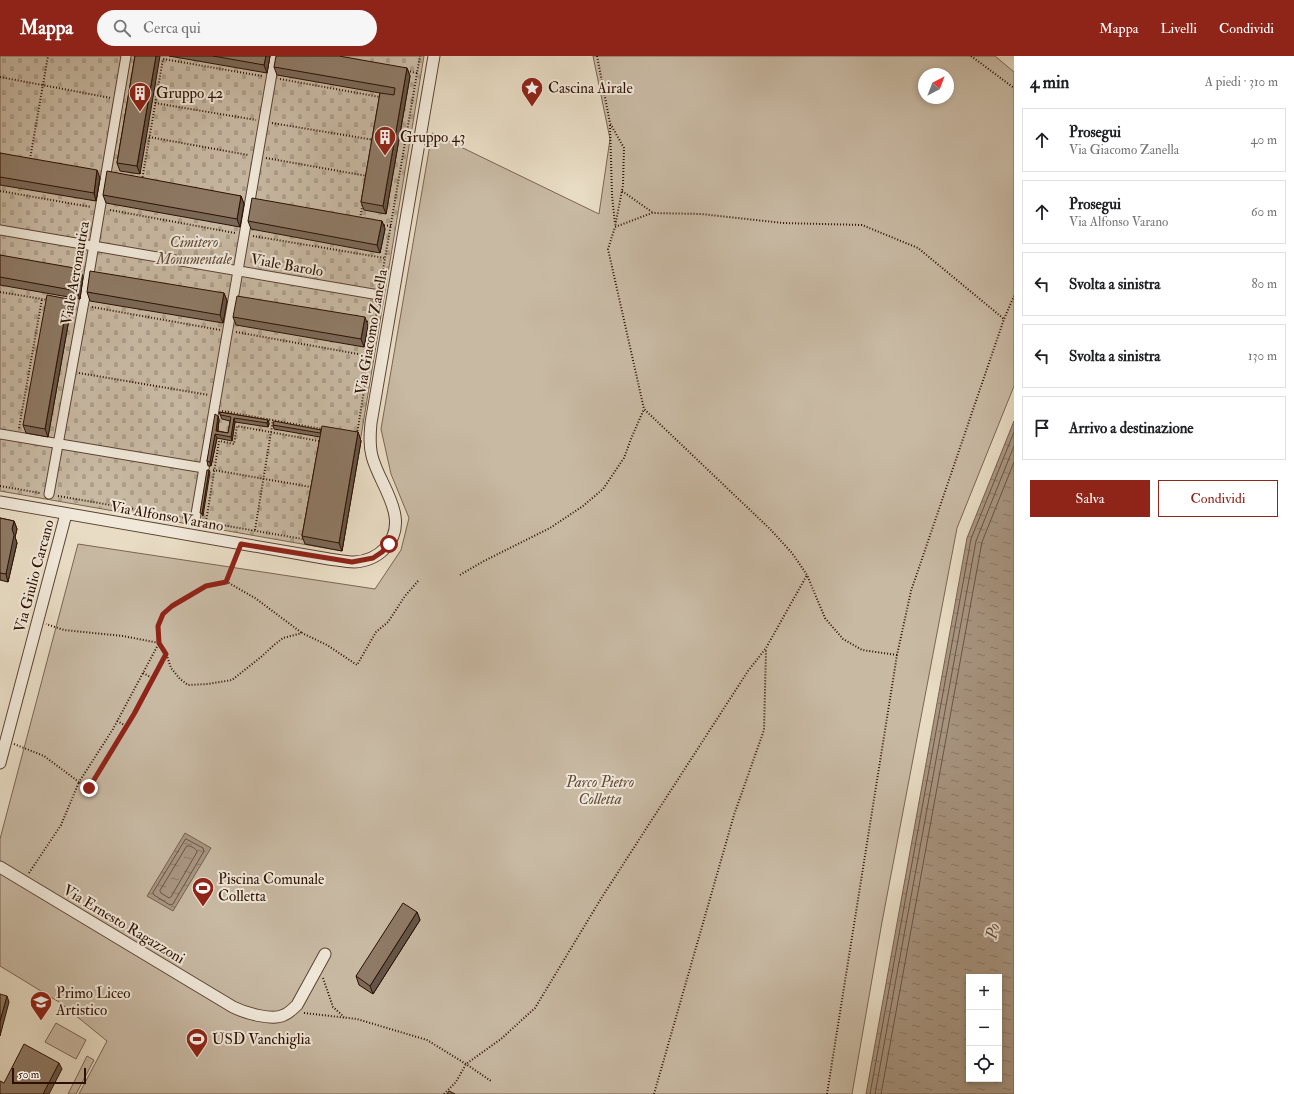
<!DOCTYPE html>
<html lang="it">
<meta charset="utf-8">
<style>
:root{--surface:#fff;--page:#f6f6f6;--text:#202124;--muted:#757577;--line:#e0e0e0;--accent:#8f2418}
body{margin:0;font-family:"IM FELL Double Pica",serif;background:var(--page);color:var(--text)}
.controls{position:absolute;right:12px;bottom:12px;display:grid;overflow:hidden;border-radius:0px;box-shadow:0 2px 6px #0003}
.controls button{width:36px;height:36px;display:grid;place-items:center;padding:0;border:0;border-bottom:1px solid var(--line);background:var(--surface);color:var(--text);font:20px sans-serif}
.compass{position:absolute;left:918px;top:12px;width:36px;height:36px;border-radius:50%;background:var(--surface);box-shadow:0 2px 6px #0003;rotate:42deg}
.scale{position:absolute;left:12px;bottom:10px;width:74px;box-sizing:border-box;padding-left:4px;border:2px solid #2d0f01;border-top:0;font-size:11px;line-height:14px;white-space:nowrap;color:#2d0f01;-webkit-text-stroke:3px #f0e8d9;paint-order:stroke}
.stop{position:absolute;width:12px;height:12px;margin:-9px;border:3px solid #8f2418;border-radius:50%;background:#fff}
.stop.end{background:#8f2418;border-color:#fff;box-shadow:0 1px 4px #0008}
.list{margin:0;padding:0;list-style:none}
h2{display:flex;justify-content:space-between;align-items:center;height:52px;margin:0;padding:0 16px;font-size:17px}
h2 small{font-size:13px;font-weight:400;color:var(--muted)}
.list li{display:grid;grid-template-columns:26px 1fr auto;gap:12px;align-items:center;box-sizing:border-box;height:64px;margin:0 8px 8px;padding:0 8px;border:1px solid var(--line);border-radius:0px}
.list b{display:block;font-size:15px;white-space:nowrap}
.list p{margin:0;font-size:13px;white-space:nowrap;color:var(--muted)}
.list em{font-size:13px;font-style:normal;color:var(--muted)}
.actions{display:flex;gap:8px;padding:12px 16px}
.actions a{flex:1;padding:9px 0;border:1px solid var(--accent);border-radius:0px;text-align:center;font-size:14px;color:var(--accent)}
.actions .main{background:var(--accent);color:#fff}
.icon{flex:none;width:22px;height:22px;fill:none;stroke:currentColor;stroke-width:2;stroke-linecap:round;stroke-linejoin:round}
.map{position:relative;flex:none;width:1014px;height:1038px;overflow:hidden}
header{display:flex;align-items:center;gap:24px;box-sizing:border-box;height:56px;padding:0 20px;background:var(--accent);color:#fff}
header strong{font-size:19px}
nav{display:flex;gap:22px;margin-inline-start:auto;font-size:14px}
.search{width:280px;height:36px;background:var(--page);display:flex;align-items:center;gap:10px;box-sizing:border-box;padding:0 14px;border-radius:22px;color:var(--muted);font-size:15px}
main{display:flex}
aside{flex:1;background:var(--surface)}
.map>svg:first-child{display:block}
.green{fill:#c8b9a3;stroke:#7a6452;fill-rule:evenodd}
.cemetery{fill:url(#cemetery-stones);stroke:#7a6452}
.water{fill:url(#water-ripples);stroke:#77604e;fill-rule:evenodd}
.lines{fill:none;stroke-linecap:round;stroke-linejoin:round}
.shore{stroke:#6a5242;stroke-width:1}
.pedestrian-casing{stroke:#5c4232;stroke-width:11}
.minor-casing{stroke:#5c4232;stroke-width:13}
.path{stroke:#2d0f01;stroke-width:2;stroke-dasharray:1 2;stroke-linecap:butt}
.pedestrian{stroke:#f0e8d9;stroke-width:9}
.minor{stroke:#f0e8d9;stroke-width:11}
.wall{fill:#7a6958;stroke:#2d0f01}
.shaded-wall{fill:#635547;stroke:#2d0f01}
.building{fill:#8e7a66;stroke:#2d0f01}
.route{stroke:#8f2418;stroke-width:5}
.labels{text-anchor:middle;stroke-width:4;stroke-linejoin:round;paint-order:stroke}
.poi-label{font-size:15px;fill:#2d0f01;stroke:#f0e8d9;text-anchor:start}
.park-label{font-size:15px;font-style:italic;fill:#634a3a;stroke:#f0e8d9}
.street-label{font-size:15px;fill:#2d0f01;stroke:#f0e8d9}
.water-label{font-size:16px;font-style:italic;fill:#644c3b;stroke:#f0e8d9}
</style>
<header>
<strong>Mappa</strong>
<div class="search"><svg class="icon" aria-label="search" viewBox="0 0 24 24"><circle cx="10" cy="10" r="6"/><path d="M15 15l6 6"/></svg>Cerca qui</div>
<nav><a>Mappa</a><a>Livelli</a><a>Condividi</a></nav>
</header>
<main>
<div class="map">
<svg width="1014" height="1038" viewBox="0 0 1014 1038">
<defs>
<pattern id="cemetery-stones" width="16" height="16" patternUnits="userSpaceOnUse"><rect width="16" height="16" fill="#c8b9a3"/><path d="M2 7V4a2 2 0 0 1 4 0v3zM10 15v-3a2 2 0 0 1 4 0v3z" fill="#ac9e8b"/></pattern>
<pattern id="water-ripples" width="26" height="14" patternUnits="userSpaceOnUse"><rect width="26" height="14" fill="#a89682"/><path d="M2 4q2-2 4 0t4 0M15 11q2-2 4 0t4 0" fill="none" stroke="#897968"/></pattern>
</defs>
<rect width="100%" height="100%" fill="#e8dcc4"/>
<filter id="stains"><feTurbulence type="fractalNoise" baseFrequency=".005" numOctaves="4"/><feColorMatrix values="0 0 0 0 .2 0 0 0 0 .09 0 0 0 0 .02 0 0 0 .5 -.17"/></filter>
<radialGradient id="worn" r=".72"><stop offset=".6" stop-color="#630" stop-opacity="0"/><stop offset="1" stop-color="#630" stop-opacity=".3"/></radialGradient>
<g class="green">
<path d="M593,0H995L1014,16V330L957,472L882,866L852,1038H79L107,985L59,946L0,910V783L78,488L375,533L401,494L409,462L391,418L381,373L432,77L599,158L610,83ZM924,18H948V42H924Z"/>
<path d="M56,967L86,984L76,1003L45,986Z"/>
<path d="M87,1000L94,1004L76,1038H68Z"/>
</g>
<path class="cemetery" d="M0,0H424L342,495L0,435Z"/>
<g class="water">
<path d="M1014,365V1038H866L967,482ZM969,921H999V1023H969Z"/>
<path d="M185,777L211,792L173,855L147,840Z"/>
</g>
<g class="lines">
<g class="shore">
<path d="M186,783L203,792L204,795L173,848L170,849L154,839L153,837Z"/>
<path d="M187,790C190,789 197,793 197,796L171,841L169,842L161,837L160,835Z"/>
<path d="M870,1038L971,483L1014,376"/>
<path d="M875,1038L976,485L1014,390"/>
<path d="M881,1038L982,486L1014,406"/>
</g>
<g class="pedestrian-casing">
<g id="pedestrian">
<path d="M0,174L379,239"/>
<path d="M0,378L204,412"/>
<path d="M49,438L89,218L126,0"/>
<path d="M195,464L275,0"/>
</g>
</g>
<g class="minor-casing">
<g id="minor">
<path d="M0,446L329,503C337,504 346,506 354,506C378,505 399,486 395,460C392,439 377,420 372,400C369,388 370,378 371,367L434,0"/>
<path d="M0,707L66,458"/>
<path d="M0,811L233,951C245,957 272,965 284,959C289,957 293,953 297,949L325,898"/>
</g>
</g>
<g class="path">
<path d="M597,0L610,67L624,92L623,129L615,171"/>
<path d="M971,0L1014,32"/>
<path d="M407,15L417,17"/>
<path d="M0,21L111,42"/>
<path d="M280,23L380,41"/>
<path d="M155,47L256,64"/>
<path d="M272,67L374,84"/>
<path d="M610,69L612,139L615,168"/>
<path d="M149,81L248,99"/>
<path d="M266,102L367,120"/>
<path d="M30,103L48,0"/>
<path d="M142,124L163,3L262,20"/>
<path d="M0,135L91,151"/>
<path d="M622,135L652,156"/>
<path d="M110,154L235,177"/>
<path d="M360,162L363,147"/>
<path d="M381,169L391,170"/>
<path d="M253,180L385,202"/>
<path d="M380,231L420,0"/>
<path d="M0,236L48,244"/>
<path d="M92,251L220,274"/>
<path d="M364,265L374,267"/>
<path d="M236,276L369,300"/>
<path d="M79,317L209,339"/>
<path d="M222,355L322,373"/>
<path d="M19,372L42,243"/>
<path d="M357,378L378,248"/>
<path d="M213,414L311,431"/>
<path d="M0,430L40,437"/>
<path d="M58,440L186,462"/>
<path d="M204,466L303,483V479"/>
<path d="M206,466L219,385L234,388L237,370L319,385V386"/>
<path d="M255,474L273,364"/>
<path d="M460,519L484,505L550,472L583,450L603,433L624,402L631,383L644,353"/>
<path d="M227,526L237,497"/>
<path d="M166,597L159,587L158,570L163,558L172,550L206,530L227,526L255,542L302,577"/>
<path d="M897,599L862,594L843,583L825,562L807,519L792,497L770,473L644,353L608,193L615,171L652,157L701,158L783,167L862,169L918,192L1004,263"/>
<path d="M143,617L152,622"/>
<path d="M117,665L126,670"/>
<path d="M14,688L44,700L79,726L113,673L159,587L123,580L64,574L46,568"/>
<path d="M29,817L61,769L79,726L89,732L134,658L166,597L171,612L180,623L188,629L208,628L232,624L261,601L274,589L283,582L302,577L327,589L357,609L376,576L388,566L405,540L418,525"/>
<path d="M323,922L333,951L344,961"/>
<path d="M304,957L357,963L427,984L466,1008L491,1025"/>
<path d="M444,1038L456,1026L466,1008L501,983L535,952L602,841L748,615L766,592L807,519"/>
<path d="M654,1038L734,759L764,674L766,594"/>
<path d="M827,1038L897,599L911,535L1004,263L1014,240"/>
</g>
<use href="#pedestrian" class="pedestrian"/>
<use href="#minor" class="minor"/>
</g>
<g class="wall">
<path d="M135,0L140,118L120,115L117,107Z"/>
<path d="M169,0H270L267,17Z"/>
<path d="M274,11L407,12L410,20L386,158L364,154L361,146L380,37L277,19Z"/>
<path d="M0,97L100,122L96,145L0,129Z"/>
<path d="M103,139L241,140L244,148L240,171L106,147Z"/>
<path d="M248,165H382L385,173L380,197L251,173Z"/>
<path d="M0,199L83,221L80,243L0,229Z"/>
<path d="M87,236L224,237L227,245L223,267L90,245Z"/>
<path d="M71,252L48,381L26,377L23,369Z"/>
<path d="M233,261L368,270L364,291L236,269Z"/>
<path d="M219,356L268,364L269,368L268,371L235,366L232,385L217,382L211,410H208L207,405L218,360L219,364L218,375L228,377L230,365L222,363Z"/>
<path d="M273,369L321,374L358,376L361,385L342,495L305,488L302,480L320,381L274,373Z"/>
<path d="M0,462L14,465L17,473L15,481L17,487L8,526L0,524Z"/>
<path d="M417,856L420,864L373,938L359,929L356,920Z"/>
</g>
<g class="shaded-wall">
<path d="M156,0H160L140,118L137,110Z"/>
<path d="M266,0H270L267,17L264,9Z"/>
<path d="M407,12L410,20L386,158L383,150Z"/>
<path d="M97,114L100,122L96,145L94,137Z"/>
<path d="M241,140L244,148L240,171L237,163Z"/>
<path d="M382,165L385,173L380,197L377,189Z"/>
<path d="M80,213L83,221L80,243L77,235Z"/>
<path d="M224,237L227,245L223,267L220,259Z"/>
<path d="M68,243L71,252L48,381L45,373Z"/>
<path d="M365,261L368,270L364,291L361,283Z"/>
<path d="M218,360L219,364L217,379L216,375Z"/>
<path d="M234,362L235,366L232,385L231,381Z"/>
<path d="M268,364L269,368L268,371L267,367Z"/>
<path d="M358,376L361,385L342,495L339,487Z"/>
<path d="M215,378L217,382L211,410L210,406Z"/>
<path d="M209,414L210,416L203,460L202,458Z"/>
<path d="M14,465L17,473L15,481L17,487L8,526L6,518L12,473Z"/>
<path d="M417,856L420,864L373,938L370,930Z"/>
<path d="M7,940L9,946L0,980V965Z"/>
<path d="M59,1007L62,1013L49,1038H43Z"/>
</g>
<g class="building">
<path d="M135,0H156L137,110L117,107Z"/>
<path d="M213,0H266L264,9Z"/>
<path d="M276,0H339L407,12L383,150L361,146L380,37L394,39L395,32L274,11Z"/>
<path d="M0,97L97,114L94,137L0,121Z"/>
<path d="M107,115L241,140L237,163L103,139Z"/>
<path d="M252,142L382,165L377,189L248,165Z"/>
<path d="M0,199L80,213L77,235L0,221Z"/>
<path d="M90,215L224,237L220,259L87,236Z"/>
<path d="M47,239L68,243L45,373L23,369Z"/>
<path d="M237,240L365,261L361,283L233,261Z"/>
<path d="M219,356L268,364L267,367L234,362L231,381L215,378L210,406L207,405L215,358L218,360L216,375L228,377L231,361L221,359Z"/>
<path d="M274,365L321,374L320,377L273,369Z"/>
<path d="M322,370L358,376L339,487L302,480Z"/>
<path d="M207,414H209L202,458L200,457Z"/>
<path d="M0,462L14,465L12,473L14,479L6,518L0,517Z"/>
<path d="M403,847L417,856L370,930L356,920Z"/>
<path d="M0,938L7,940L0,965Z"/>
<path d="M24,988L59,1007L43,1038H0V1025L4,1027Z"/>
<path d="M449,1035L455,1038H447Z"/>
</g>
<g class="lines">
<path class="route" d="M89,732L134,658L166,598L159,587L158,570L163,558L172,550L206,530L226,526L241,488L352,506L373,502L382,496L389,488"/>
</g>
<defs>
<g id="sight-pin" transform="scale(1.15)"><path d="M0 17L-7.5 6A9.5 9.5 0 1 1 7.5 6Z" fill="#8f2418" stroke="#f0e8d9"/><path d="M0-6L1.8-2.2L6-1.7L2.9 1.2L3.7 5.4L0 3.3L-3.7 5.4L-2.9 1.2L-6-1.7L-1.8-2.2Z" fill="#fff"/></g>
<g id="building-pin" transform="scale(1.15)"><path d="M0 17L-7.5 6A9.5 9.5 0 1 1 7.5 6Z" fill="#8f2418" stroke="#f0e8d9"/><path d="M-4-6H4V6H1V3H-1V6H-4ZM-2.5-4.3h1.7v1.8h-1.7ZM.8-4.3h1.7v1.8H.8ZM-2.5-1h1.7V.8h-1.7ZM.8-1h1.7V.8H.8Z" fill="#fff"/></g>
<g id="stadium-pin" transform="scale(1.15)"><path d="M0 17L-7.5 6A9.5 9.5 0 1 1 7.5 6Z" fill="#8f2418" stroke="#f0e8d9"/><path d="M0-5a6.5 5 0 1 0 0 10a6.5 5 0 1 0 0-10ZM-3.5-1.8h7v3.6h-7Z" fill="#fff"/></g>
<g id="school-pin" transform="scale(1.15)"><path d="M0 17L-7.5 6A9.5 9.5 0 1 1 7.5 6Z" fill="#8f2418" stroke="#f0e8d9"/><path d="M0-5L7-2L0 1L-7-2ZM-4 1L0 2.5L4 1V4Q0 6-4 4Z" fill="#fff"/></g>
</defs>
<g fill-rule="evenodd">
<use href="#sight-pin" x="532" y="32"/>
<use href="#building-pin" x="140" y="37"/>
<use href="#building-pin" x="385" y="81"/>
<use href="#stadium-pin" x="203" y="832"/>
<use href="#school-pin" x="41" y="946"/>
<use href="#stadium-pin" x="197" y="983"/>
</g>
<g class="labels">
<g class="poi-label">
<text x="548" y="37">Cascina Airale</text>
<text x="156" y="42">Gruppo 42</text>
<text x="400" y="86">Gruppo 43</text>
<text x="218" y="828">Piscina Comunale<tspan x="218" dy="17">Colletta</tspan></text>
<text x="56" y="942">Primo Liceo<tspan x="56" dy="17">Artistico</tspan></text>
<text x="212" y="988">USD Vanchiglia</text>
</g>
<g class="park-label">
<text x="194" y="191">Cimitero<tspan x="194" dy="17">Monumentale</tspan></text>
<text x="600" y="731">Parco Pietro<tspan x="600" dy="17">Colletta</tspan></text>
</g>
<g class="street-label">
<text transform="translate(287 209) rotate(10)" y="5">Viale Barolo</text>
<text transform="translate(75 217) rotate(-80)" y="5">Viale Aeronautica</text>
<text transform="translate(371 276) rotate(-80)" y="5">Via Giacomo Zanella</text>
<text transform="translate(167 460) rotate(10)" y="5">Via Alfonso Varano</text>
<text transform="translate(34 520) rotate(-75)" y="5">Via Giulio Carcano</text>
<text transform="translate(124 868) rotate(31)" y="5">Via Ernesto Ragazzoni</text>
</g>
<g class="water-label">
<text transform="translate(992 875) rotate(-77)" y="6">Po</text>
</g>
</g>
<rect width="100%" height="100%" filter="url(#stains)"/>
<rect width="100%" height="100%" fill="url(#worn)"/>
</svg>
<div class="controls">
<button>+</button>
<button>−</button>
<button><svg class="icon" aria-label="locate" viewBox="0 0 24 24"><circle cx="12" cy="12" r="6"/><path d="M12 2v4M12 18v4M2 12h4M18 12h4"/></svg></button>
</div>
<svg class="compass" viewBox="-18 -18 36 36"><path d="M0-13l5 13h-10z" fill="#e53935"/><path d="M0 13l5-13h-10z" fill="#757577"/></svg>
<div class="scale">50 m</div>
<div class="stop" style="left:389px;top:488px"></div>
<div class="stop end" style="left:89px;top:732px"></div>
</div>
<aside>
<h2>4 min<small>A piedi · 310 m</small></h2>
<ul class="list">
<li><svg class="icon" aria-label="ahead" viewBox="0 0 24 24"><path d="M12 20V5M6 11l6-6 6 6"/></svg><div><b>Prosegui</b><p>Via Giacomo Zanella</p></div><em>40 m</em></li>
<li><svg class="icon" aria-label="ahead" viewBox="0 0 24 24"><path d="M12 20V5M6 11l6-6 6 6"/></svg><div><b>Prosegui</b><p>Via Alfonso Varano</p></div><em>60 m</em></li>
<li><svg class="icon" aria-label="left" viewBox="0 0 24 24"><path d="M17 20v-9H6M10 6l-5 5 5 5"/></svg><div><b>Svolta a sinistra</b></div><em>80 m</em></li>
<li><svg class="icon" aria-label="left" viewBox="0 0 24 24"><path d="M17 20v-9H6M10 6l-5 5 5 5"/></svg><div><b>Svolta a sinistra</b></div><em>130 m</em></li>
<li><svg class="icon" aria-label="arrive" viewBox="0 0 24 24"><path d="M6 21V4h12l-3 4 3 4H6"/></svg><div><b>Arrivo a destinazione</b></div></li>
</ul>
<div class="actions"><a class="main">Salva</a><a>Condividi</a></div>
</aside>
</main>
